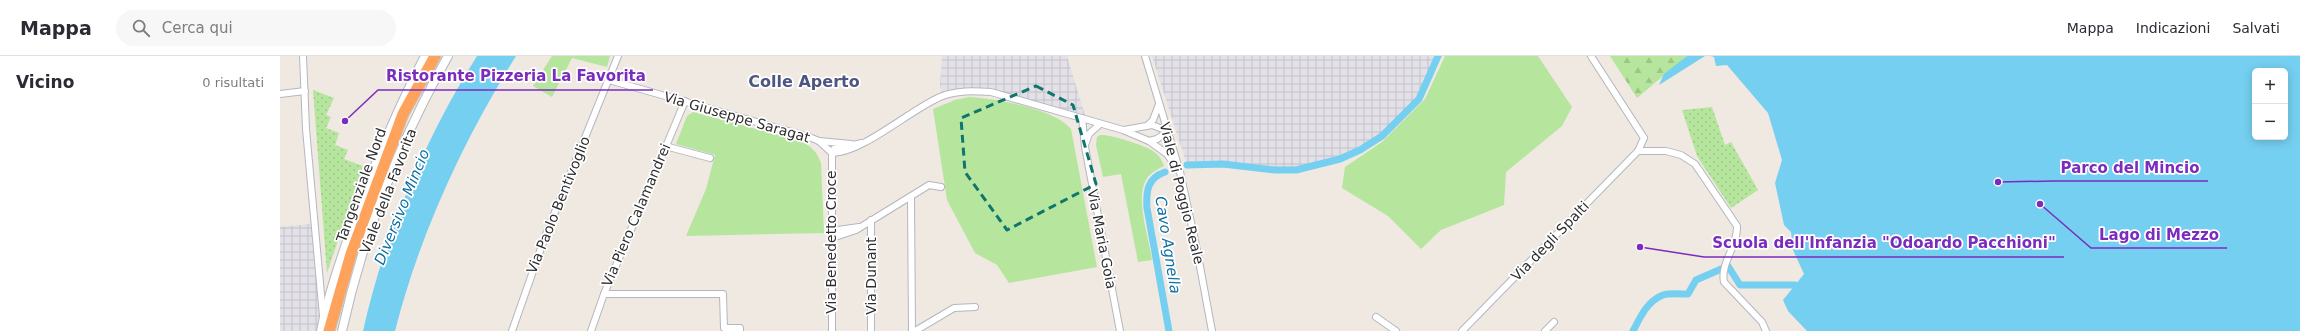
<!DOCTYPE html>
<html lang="it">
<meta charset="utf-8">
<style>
:root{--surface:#fff;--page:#f7f7f7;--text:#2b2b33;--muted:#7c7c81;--line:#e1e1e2}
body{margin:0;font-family:"DejaVu Sans",sans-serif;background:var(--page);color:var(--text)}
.controls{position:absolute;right:12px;top:12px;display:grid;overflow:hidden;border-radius:6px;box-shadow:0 2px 10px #0003}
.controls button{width:36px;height:36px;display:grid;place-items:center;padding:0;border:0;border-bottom:1px solid var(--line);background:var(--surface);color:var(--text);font:20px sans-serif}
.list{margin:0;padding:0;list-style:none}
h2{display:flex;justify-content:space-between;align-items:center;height:52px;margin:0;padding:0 16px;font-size:17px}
h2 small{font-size:13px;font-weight:400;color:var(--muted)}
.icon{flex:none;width:22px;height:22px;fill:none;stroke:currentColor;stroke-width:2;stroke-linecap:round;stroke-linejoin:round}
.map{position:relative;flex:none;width:2020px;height:275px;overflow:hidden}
header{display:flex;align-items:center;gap:24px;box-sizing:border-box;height:56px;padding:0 20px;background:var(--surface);border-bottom:1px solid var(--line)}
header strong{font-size:19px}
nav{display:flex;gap:22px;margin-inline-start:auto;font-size:14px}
.search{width:280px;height:36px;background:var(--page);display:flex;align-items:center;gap:10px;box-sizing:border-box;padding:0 14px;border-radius:22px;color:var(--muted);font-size:15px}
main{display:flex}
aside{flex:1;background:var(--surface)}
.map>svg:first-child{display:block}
.industrial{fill:url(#industrial-grid)}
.grass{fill:#b6e59e}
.forest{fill:url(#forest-firs)}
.garden{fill:url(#garden-dots)}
.water{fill:#75cff0;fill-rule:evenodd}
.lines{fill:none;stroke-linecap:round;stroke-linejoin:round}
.canal{stroke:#75cff0;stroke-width:7}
.street-casing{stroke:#b4b7c1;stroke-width:8}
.secondary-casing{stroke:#b4b7c1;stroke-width:10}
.highway-casing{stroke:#c9c9c9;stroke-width:13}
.street{stroke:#fff;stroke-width:6}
.secondary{stroke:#fff;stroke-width:8}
.highway{stroke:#ffa35c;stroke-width:11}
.marked{fill:none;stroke:#0f766e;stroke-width:3;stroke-dasharray:8 5;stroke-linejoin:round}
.labels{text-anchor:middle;stroke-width:3.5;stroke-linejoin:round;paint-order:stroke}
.street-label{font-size:14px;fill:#2e2e2e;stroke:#fff}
.water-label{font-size:15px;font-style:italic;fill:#0d6fa3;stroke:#fff}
.quarter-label{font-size:16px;font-weight:bold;fill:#4d5680;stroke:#fff}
.leader{fill:none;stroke:#7b2cbf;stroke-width:1.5}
.callout-dot{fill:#7b2cbf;stroke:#fff;stroke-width:1.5}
.callout-label{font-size:15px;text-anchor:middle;font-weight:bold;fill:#7b2cbf;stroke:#fff;stroke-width:3.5;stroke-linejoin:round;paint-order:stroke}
</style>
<header>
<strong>Mappa</strong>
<div class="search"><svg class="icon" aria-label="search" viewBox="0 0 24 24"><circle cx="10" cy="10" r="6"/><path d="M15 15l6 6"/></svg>Cerca qui</div>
<nav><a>Mappa</a><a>Indicazioni</a><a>Salvati</a></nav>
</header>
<main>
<aside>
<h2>Vicino<small>0 risultati</small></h2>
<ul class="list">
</ul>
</aside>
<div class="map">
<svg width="2020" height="275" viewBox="0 0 2020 275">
<defs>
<pattern id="industrial-grid" width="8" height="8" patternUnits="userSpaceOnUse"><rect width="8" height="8" fill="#e3e1e8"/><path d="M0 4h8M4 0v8" fill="none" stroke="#c3c1c7"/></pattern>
<pattern id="forest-firs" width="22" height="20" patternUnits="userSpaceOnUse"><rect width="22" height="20" fill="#b6e59e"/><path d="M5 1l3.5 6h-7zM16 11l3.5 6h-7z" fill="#9dc588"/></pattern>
<pattern id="garden-dots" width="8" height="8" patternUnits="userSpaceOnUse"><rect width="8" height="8" fill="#b6e59e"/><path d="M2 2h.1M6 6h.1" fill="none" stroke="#9dc588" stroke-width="1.8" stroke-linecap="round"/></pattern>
</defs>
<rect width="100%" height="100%" fill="#efe9e1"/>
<g class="industrial">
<path d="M662,0H787L805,59L715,34L688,32L662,37L660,29Z"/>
<path d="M872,0H1158L1139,43L1102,80L1080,94L1060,103L1016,114H995L943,108L907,109Z"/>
<path d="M37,167L42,256L37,275H0V171Z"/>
</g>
<g class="grass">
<path d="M272,0H330L327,11L292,2L272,41L253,30Z"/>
<path d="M1165,0H1258L1292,51L1282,70L1226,116L1224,149L1161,174L1141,193L1108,160L1062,132L1065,111L1102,86L1145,43Z"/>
<path d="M689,41C714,42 775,53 791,73L817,211L729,227L717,209L695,197L667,144L653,53L675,44Z"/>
<path d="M413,56L521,85C532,91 537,96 541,107L544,177L406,180L426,133L435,99L396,88L407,60Z"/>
<path d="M820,79C830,78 864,89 873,95C879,99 882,104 884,110C876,114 868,118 865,126C856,145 869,183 872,204L858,206L841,118L823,121L816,89L817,81Z"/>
</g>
<path class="forest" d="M1330,0H1407L1357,42Z"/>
<g class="garden">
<path d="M33,34L54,42L46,59L51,61L46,72L59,77L55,89L68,94L64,103L83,110L47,217Z"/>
<path d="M1432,51L1445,89L1451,86L1478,134L1451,152L1417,100L1402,54Z"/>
</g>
<g class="water">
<path d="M197,0H236C183,85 140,177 115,275H83C105,178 144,84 197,0Z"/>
<path d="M1407,0H1425L1379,29L1384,18Z"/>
<path d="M1431,0H2020V275H1527L1508,255L1503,244L1524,218L1513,194L1511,176L1504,169L1495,127L1502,104L1488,57L1447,9L1436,10L1434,1ZM1975,15H2005V81H1975Z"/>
</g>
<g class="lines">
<g class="canal">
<path d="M907,109L943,108L995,114H1016L1060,103L1080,94L1102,80L1139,43L1158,0"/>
<path d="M885,116C867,122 866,136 867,152L889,275"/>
<path d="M1353,275C1360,262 1367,245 1383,239C1390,237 1401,238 1408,238L1416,224L1448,210L1460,229H1515"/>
</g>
<g class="street-casing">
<g id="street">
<path d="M23,0L26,73L43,260"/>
<path d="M865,0L900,116L916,189L932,275"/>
<path d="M1311,0L1364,82L1358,95H1386L1401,99L1415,108L1457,170C1458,190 1440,207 1444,226L1482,266L1486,275"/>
<path d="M329,24L529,81L539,85L552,97C582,97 630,54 660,41C676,34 695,35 711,36L843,74L869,85L887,98L900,116"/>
<path d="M0,38L25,35"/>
<path d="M802,62L805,91L840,275"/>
<path d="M868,69L873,64L879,48"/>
<path d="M844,74L872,69L888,75"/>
<path d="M539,85L571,88"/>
<path d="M869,85L877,83L888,75"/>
<path d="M805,89L809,78L820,68"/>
<path d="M385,90L430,102"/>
<path d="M631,141L632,275"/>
<path d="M591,164V275"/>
<path d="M551,175L579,171"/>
<path d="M552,182L576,174L649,129L661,131"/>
<path d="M324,238H443L444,272H460V275"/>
<path d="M1096,261L1116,275"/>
<path d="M232,275L266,178L338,0"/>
<path d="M311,275L324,238L405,45"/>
<path d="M552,275V97L554,93L582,87"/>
<path d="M635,275L674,252L695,251"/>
<path d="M1182,275L1358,95"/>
<path d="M1265,275L1274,266"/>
</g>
</g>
<g class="secondary-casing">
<g id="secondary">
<path d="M41,275C49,235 63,197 76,159C96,104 118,52 145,0"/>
<path d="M62,275C83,180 120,85 168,0"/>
</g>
</g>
<g class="highway-casing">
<path id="highway" d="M49,275L71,198L123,58L155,0"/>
</g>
<use href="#street" class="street"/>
<use href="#secondary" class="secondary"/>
<use href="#highway" class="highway"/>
</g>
<path class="marked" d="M756,30L793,49L816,128L727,174L685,116L681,62Z"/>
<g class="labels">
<g class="street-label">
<text transform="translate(457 61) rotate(16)" y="5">Via Giuseppe Saragat</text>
<text transform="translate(81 129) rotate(-70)" y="5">Tangenziale Nord</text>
<text transform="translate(108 135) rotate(-69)" y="5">Viale della Favorita</text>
<text transform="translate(902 137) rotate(76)" y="5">Viale di Poggio Reale</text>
<text transform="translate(278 149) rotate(-68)" y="5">Via Paolo Bentivoglio</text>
<text transform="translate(356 159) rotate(-67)" y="5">Via Piero Calamandrei</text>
<text transform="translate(822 183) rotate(79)" y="5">Via Maria Goia</text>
<text transform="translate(1270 185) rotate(-46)" y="5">Via degli Spalti</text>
<text transform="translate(551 186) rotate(-90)" y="5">Via Benedetto Croce</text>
<text transform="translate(591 220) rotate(-90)" y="5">Via Dunant</text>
</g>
<g class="water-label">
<text transform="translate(122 151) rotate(-68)" y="5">Diversivo Mincio</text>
<text transform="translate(888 189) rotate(81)" y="5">Cavo Agnella</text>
</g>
<g class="quarter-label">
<text x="524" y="31">Colle Aperto</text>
</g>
</g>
<path class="leader" d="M65 65L98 34H373M1718 126L1773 125H1928M1760 148L1811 192H1947M1360 191L1424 201H1784"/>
<g class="callout-dot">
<circle cx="65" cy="65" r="4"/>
<circle cx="1718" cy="126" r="4"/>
<circle cx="1760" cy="148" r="4"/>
<circle cx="1360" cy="191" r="4"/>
</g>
<g class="callout-label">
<text x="236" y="25">Ristorante Pizzeria La Favorita</text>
<text x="1850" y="117">Parco del Mincio</text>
<text x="1879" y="184">Lago di Mezzo</text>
<text x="1604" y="192">Scuola dell'Infanzia "Odoardo Pacchioni"</text>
</g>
</svg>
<div class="controls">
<button>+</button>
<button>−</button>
</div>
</div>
</main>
